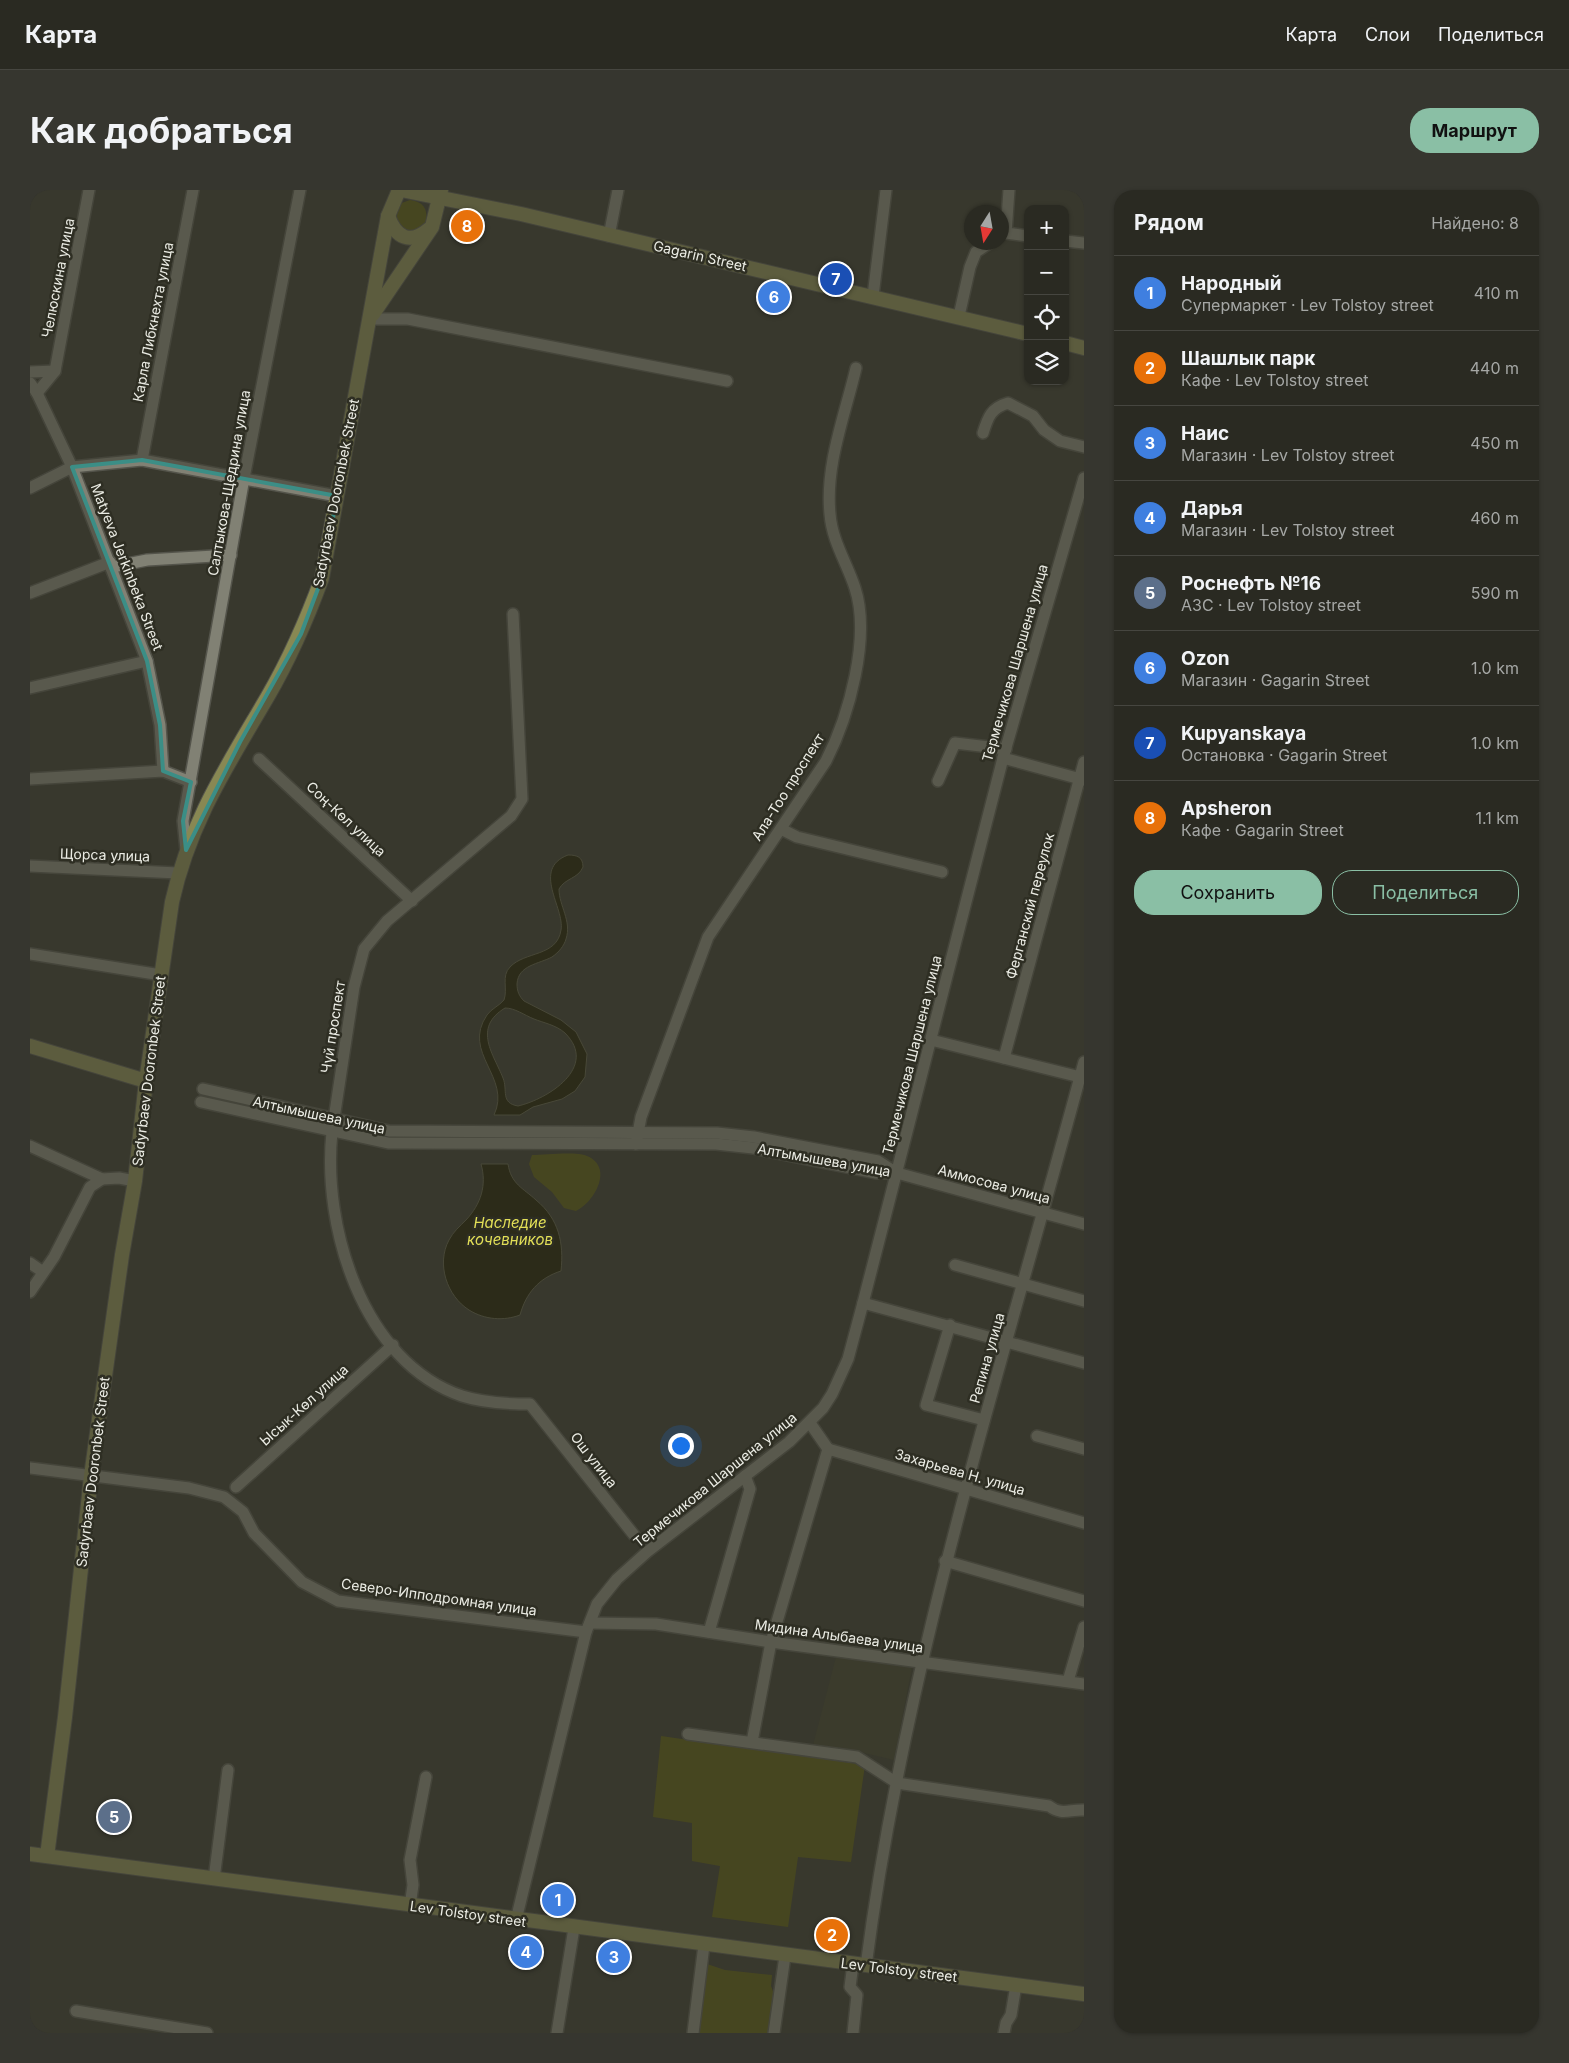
<!DOCTYPE html>
<html lang="ru">
<meta charset="utf-8">
<style>
:root{--surface:#2a2a22;--page:#36362f;--text:#f1f3f6;--muted:#a5a7a5;--line:#464640;--accent:#8abfa5}
body{margin:0;font-family:Inter,sans-serif;background:var(--page);color:var(--text)}
.controls{position:absolute;right:15px;top:15px;display:grid;overflow:hidden;border-radius:10px;box-shadow:0 1px 4px #0004}
.controls button{width:45px;height:45px;display:grid;place-items:center;padding:0;border:0;border-bottom:1px solid var(--line);background:var(--surface);color:var(--text);font:25px sans-serif}
.compass{position:absolute;left:934px;top:15px;width:45px;height:45px;border-radius:50%;background:var(--surface);box-shadow:0 1px 4px #0004;rotate:191deg}
.you{position:absolute;left:650px;top:1255px;width:18px;height:18px;margin:-12px;border:4px solid #fff;border-radius:50%;background:#1a73e8;box-shadow:0 0 0 8px #1a73e833}
.badge{display:grid;place-items:center;width:32px;height:32px;border-radius:50%;background:var(--accent);color:#fff;font-size:16px;font-weight:700}
.pin{position:absolute;translate:-50% -50%;border:2px solid #fff;box-shadow:0 1px 5px #0006}
.list{margin:0;padding:0;list-style:none}
h2{display:flex;justify-content:space-between;align-items:center;height:65px;margin:0;padding:0 20px;font-size:21px}
h2 small{font-size:16px;font-weight:400;color:var(--muted)}
.list li{display:grid;grid-template-columns:32px 1fr auto;gap:15px;align-items:center;box-sizing:border-box;height:75px;padding:0 20px;border-top:1px solid var(--line)}
.list b{display:block;font-size:19px;white-space:nowrap}
.list p{margin:0;font-size:16px;white-space:nowrap;color:var(--muted)}
.list em{font-size:16px;font-style:normal;color:var(--muted)}
.actions{display:flex;gap:10px;padding:15px 20px}
.actions a{flex:1;padding:11px 0;border:1px solid var(--accent);border-radius:20px;text-align:center;font-size:18px;color:var(--accent)}
.actions .main{background:var(--accent);color:#111}
.icon{flex:none;width:28px;height:28px;fill:none;stroke:currentColor;stroke-width:2;stroke-linecap:round;stroke-linejoin:round}
.map{position:relative;flex:none;width:1054px;height:1843px;overflow:hidden;border-radius:20px}
header{display:flex;align-items:center;gap:30px;box-sizing:border-box;height:70px;padding:0 25px;background:var(--surface);border-bottom:1px solid var(--line)}
header strong{font-size:24px}
nav{display:flex;gap:28px;margin-inline-start:auto;font-size:18px}
.intro{display:flex;align-items:center;justify-content:space-between;box-sizing:border-box;height:120px;padding:0 30px}
h1{margin:0;font-size:35px}
.button{padding:12px 22px;border-radius:20px;background:var(--accent);color:#111;font-size:18px;font-weight:700}
main{display:flex;gap:30px;padding:0 30px}
aside{flex:1;background:var(--surface);border-radius:20px;box-shadow:0 1px 4px #0004}
.map>svg:first-child{display:block}
.built{fill:#3e3e2c}
.green{fill:#585710}
.water{fill:#1d1c00;stroke:#5b5a44;fill-rule:evenodd}
.lines{fill:none;stroke-linecap:round;stroke-linejoin:round}
.minor-casing{stroke:#54544b;stroke-width:14}
.major-casing{stroke:#54544b;stroke-width:16}
.minor{stroke:#818174;stroke-width:11}
.major{stroke:#888853;stroke-width:14}
.marked{fill:none;stroke:#3b8e86;stroke-width:4;stroke-linejoin:round}
.labels{text-anchor:middle;stroke-width:5;stroke-linejoin:round;paint-order:stroke}
.street-label{font-size:14px;fill:#ebece4;stroke:#2e2e23}
.water-label{font-size:15px;font-style:italic;fill:#e2df57;stroke:#2e2e23}
</style>
<header>
<strong>Карта</strong>
<nav><a>Карта</a><a>Слои</a><a>Поделиться</a></nav>
</header>
<div class="intro"><h1>Как добраться</h1><a class="button">Маршрут</a></div>
<main>
<div class="map">
<svg width="1054" height="1843" viewBox="0 0 1054 1843">
<rect width="100%" height="100%" fill="#38382d"/>
<path class="built" d="M806,1467L882,1477L864,1570L830,1562L783,1555Z"/>
<g class="green">
<path d="M380,10C397,12 399,24 394,38L373,43L363,24L369,14Z"/>
<path d="M502,965C516,965 545,961 557,966C584,977 565,1012 546,1021L534,1018L522,1002L504,987L499,974Z"/>
<path d="M631,1546L835,1575L821,1672L768,1667L758,1737L682,1727L690,1676L662,1671V1633L623,1627Z"/>
<path d="M677,1774L695,1780L742,1785L741,1796L745,1807L741,1843H667Z"/>
</g>
<g class="water">
<path d="M538,665C547,665 553,667 553,677C548,689 535,688 529,699C529,716 542,731 536,749C534,756 529,762 522,767C509,774 488,775 487,794C487,801 489,806 494,811L531,830L546,842L557,864L555,887L545,901L532,909L503,917L490,925H464C482,887 431,863 457,825C461,819 469,816 474,810C478,799 471,786 480,777C495,761 527,767 531,740C535,718 501,679 538,665ZM475,818C485,818 494,825 504,829C514,833 526,835 535,843C569,877 518,909 488,916C470,913 478,900 473,888C464,865 442,838 475,818Z"/>
<path d="M451,974H478C481,994 493,998 506,1010C529,1029 534,1053 531,1081C509,1088 496,1103 490,1125C474,1131 455,1130 439,1120C417,1106 406,1074 419,1050C423,1042 430,1036 436,1030C451,1014 457,995 451,974Z"/>
</g>
<g class="lines">
<g class="minor-casing">
<g id="minor">
<path d="M979,0L976,43L998,46"/>
<path d="M579,46L588,0"/>
<path d="M1035,51L1054,53"/>
<path d="M843,106L856,0"/>
<path d="M929,126L940,77L946,62L961,52"/>
<path d="M340,129H378L697,191"/>
<path d="M0,182L25,181"/>
<path d="M0,193L7,203L42,277L117,471L130,535L133,581"/>
<path d="M7,203L25,181L59,0"/>
<path d="M953,243C958,227 961,218 978,213L1003,226L1014,240L1030,251L1054,257"/>
<path d="M112,270L163,0"/>
<path d="M0,298L42,277L112,270L307,306"/>
<path d="M82,377L117,370L201,365"/>
<path d="M0,403L80,372"/>
<path d="M483,424L492,609L481,626L357,731L334,759L324,797L302,942C292,1036 332,1172 432,1206C454,1213 477,1214 500,1214L604,1345"/>
<path d="M0,498L117,471"/>
<path d="M973,568L1054,590"/>
<path d="M229,569L382,711"/>
<path d="M0,589L133,581L161,592"/>
<path d="M908,591L925,553L976,559"/>
<path d="M751,639L767,647L912,682"/>
<path d="M156,660L153,631L214,288L270,0"/>
<path d="M0,676L148,683"/>
<path d="M0,764L131,785"/>
<path d="M901,850L1054,888"/>
<path d="M974,868L1054,572"/>
<path d="M173,899L359,941L687,943L724,947L848,971L865,982"/>
<path d="M171,912L358,953L686,954L723,958L846,983H867L1054,1034"/>
<path d="M606,954L611,927L678,747L796,571C819,526 841,447 825,398C817,373 802,351 800,324C795,275 815,225 826,178"/>
<path d="M0,956L72,989"/>
<path d="M0,1073L13,1082"/>
<path d="M925,1075L1054,1111"/>
<path d="M0,1102L24,1067L60,997L72,989L89,988L105,991"/>
<path d="M833,1113L1054,1173"/>
<path d="M920,1135L896,1215L954,1230"/>
<path d="M1007,1246L1054,1259"/>
<path d="M798,1259L1054,1333"/>
<path d="M0,1278L159,1298L194,1307L213,1322L224,1343L272,1392L308,1411L556,1442"/>
<path d="M206,1297L363,1155"/>
<path d="M915,1371L1054,1411"/>
<path d="M560,1433L626,1434L741,1452L1054,1494"/>
<path d="M679,1442L720,1299L715,1286"/>
<path d="M1038,1491L1054,1437"/>
<path d="M658,1544L827,1567L867,1593L1019,1616C1032,1626 1040,1619 1054,1620"/>
<path d="M722,1552L741,1452L798,1259L780,1233"/>
<path d="M184,1689L198,1580"/>
<path d="M380,1716L383,1695L380,1670L396,1587"/>
<path d="M486,1730L556,1442L567,1414L587,1389L617,1362L759,1252L793,1218L802,1204L818,1169L833,1113L973,568L1054,288"/>
<path d="M823,1774L820,1797L827,1805L823,1843"/>
<path d="M836,1776C876,1467 974,1172 1054,872"/>
<path d="M46,1821L177,1843"/>
<path d="M527,1843L544,1738"/>
<path d="M663,1843L674,1755"/>
<path d="M744,1843L755,1766"/>
<path d="M974,1843L976,1833L981,1825L986,1795"/>
</g>
</g>
<g class="major-casing">
<g id="major">
<path d="M371,0L491,24L998,144"/>
<path d="M358,26C366,48 380,55 399,39"/>
<path d="M343,124L402,37L411,0"/>
<path d="M1035,153L1054,158"/>
<path d="M0,856L116,891"/>
<path d="M0,1664L1054,1804"/>
<path d="M17,1666L35,1527L61,1286L92,1065L105,991L116,891L142,712C160,631 198,575 238,506C260,468 277,429 292,388L358,26L369,0"/>
</g>
</g>
<use href="#minor" class="minor"/>
<use href="#major" class="major"/>
</g>
<path d="M0 0H1054V1843H0ZM112,270L307,306L292,388L271,444L210,552L156,660L153,631L161,592L133,581L130,535L117,471L42,277Z" fill="#38382d" fill-opacity=".55" fill-rule="evenodd"/>
<path class="marked" d="M112,270L307,306L292,388L271,444L210,552L156,660L153,631L161,592L133,581L130,535L117,471L42,277Z"/>
<g class="labels">
<g class="street-label">
<text transform="translate(670 66) rotate(13)" y="5">Gagarin Street</text>
<text transform="translate(28 88) rotate(-79)" y="5">Челюскина улица</text>
<text transform="translate(123 132) rotate(-79)" y="5">Карла Либкнехта улица</text>
<text transform="translate(199 293) rotate(-80)" y="5">Салтыкова-Щедрина улица</text>
<text transform="translate(306 303) rotate(-79)" y="5">Sadyrbaev Dooronbek Street</text>
<text transform="translate(97 377) rotate(69)" y="5">Matyeva Jerkinbeka Street</text>
<text transform="translate(985 473) rotate(-74)" y="5">Термечикова Шаршена улица</text>
<text transform="translate(758 597) rotate(-58)" y="5">Ала-Тоо проспект</text>
<text transform="translate(316 629) rotate(43)" y="5">Соң-Көл улица</text>
<text transform="translate(75 665) rotate(2)" y="5">Щорса улица</text>
<text transform="translate(1000 716) rotate(-75)" y="5">Ферганский переулок</text>
<text transform="translate(303 837) rotate(-81)" y="5">Чүй проспект</text>
<text transform="translate(882 865) rotate(-76)" y="5">Термечикова Шаршена улица</text>
<text transform="translate(119 881) rotate(-83)" y="5">Sadyrbaev Dooronbek Street</text>
<text transform="translate(289 925) rotate(12)" y="5">Алтымышева улица</text>
<text transform="translate(794 970) rotate(10)" y="5">Алтымышева улица</text>
<text transform="translate(964 994) rotate(15)" y="5">Аммосова улица</text>
<text transform="translate(957 1168) rotate(-74)" y="5">Репина улица</text>
<text transform="translate(274 1215) rotate(-42)" y="5">Ысык-Көл улица</text>
<text transform="translate(564 1270) rotate(52)" y="5">Ош улица</text>
<text transform="translate(63 1282) rotate(-83)" y="5">Sadyrbaev Dooronbek Street</text>
<text transform="translate(930 1282) rotate(16)" y="5">Захарьева Н. улица</text>
<text transform="translate(685 1290) rotate(-39)" y="5">Термечикова Шаршена улица</text>
<text transform="translate(409 1407) rotate(8)" y="5">Северо-Ипподромная улица</text>
<text transform="translate(809 1446) rotate(8)" y="5">Мидина Алыбаева улица</text>
<text transform="translate(438 1724) rotate(8)" y="5">Lev Tolstoy street</text>
<text transform="translate(869 1780) rotate(7)" y="5">Lev Tolstoy street</text>
</g>
<g class="water-label">
<text x="480" y="1038">Наследие<tspan x="480" dy="17">кочевников</tspan></text>
</g>
</g>
</svg>
<div class="controls">
<button>+</button>
<button>−</button>
<button><svg class="icon" aria-label="locate" viewBox="0 0 24 24"><circle cx="12" cy="12" r="6"/><path d="M12 2v4M12 18v4M2 12h4M18 12h4"/></svg></button>
<button><svg class="icon" aria-label="layers" viewBox="0 0 24 24"><path d="M12 4l9 5-9 5-9-5zM3 14l9 5 9-5"/></svg></button>
</div>
<svg class="compass" viewBox="-18 -18 36 36"><path d="M0-13l5 13h-10z" fill="#e53935"/><path d="M0 13l5-13h-10z" fill="#a5a7a5"/></svg>
<div class="you"></div>
<div class="pin badge" style="left:528px;top:1710px;background:#3f7fe0">1</div>
<div class="pin badge" style="left:802px;top:1745px;background:#e8710a">2</div>
<div class="pin badge" style="left:584px;top:1767px;background:#3f7fe0">3</div>
<div class="pin badge" style="left:496px;top:1762px;background:#3f7fe0">4</div>
<div class="pin badge" style="left:84px;top:1627px;background:#5c6f8a">5</div>
<div class="pin badge" style="left:744px;top:107px;background:#3f7fe0">6</div>
<div class="pin badge" style="left:806px;top:89px;background:#1a4fb4">7</div>
<div class="pin badge" style="left:437px;top:36px;background:#e8710a">8</div>
</div>
<aside>
<h2>Рядом<small>Найдено: 8</small></h2>
<ul class="list">
<li><span class="badge" style="background:#3f7fe0">1</span><div><b>Народный</b><p>Супермаркет · Lev Tolstoy street</p></div><em>410 m</em></li>
<li><span class="badge" style="background:#e8710a">2</span><div><b>Шашлык парк</b><p>Кафе · Lev Tolstoy street</p></div><em>440 m</em></li>
<li><span class="badge" style="background:#3f7fe0">3</span><div><b>Наис</b><p>Магазин · Lev Tolstoy street</p></div><em>450 m</em></li>
<li><span class="badge" style="background:#3f7fe0">4</span><div><b>Дарья</b><p>Магазин · Lev Tolstoy street</p></div><em>460 m</em></li>
<li><span class="badge" style="background:#5c6f8a">5</span><div><b>Роснефть №16</b><p>АЗС · Lev Tolstoy street</p></div><em>590 m</em></li>
<li><span class="badge" style="background:#3f7fe0">6</span><div><b>Ozon</b><p>Магазин · Gagarin Street</p></div><em>1.0 km</em></li>
<li><span class="badge" style="background:#1a4fb4">7</span><div><b>Kupyanskaya</b><p>Остановка · Gagarin Street</p></div><em>1.0 km</em></li>
<li><span class="badge" style="background:#e8710a">8</span><div><b>Apsheron</b><p>Кафе · Gagarin Street</p></div><em>1.1 km</em></li>
</ul>
<div class="actions"><a class="main">Сохранить</a><a>Поделиться</a></div>
</aside>
</main>
